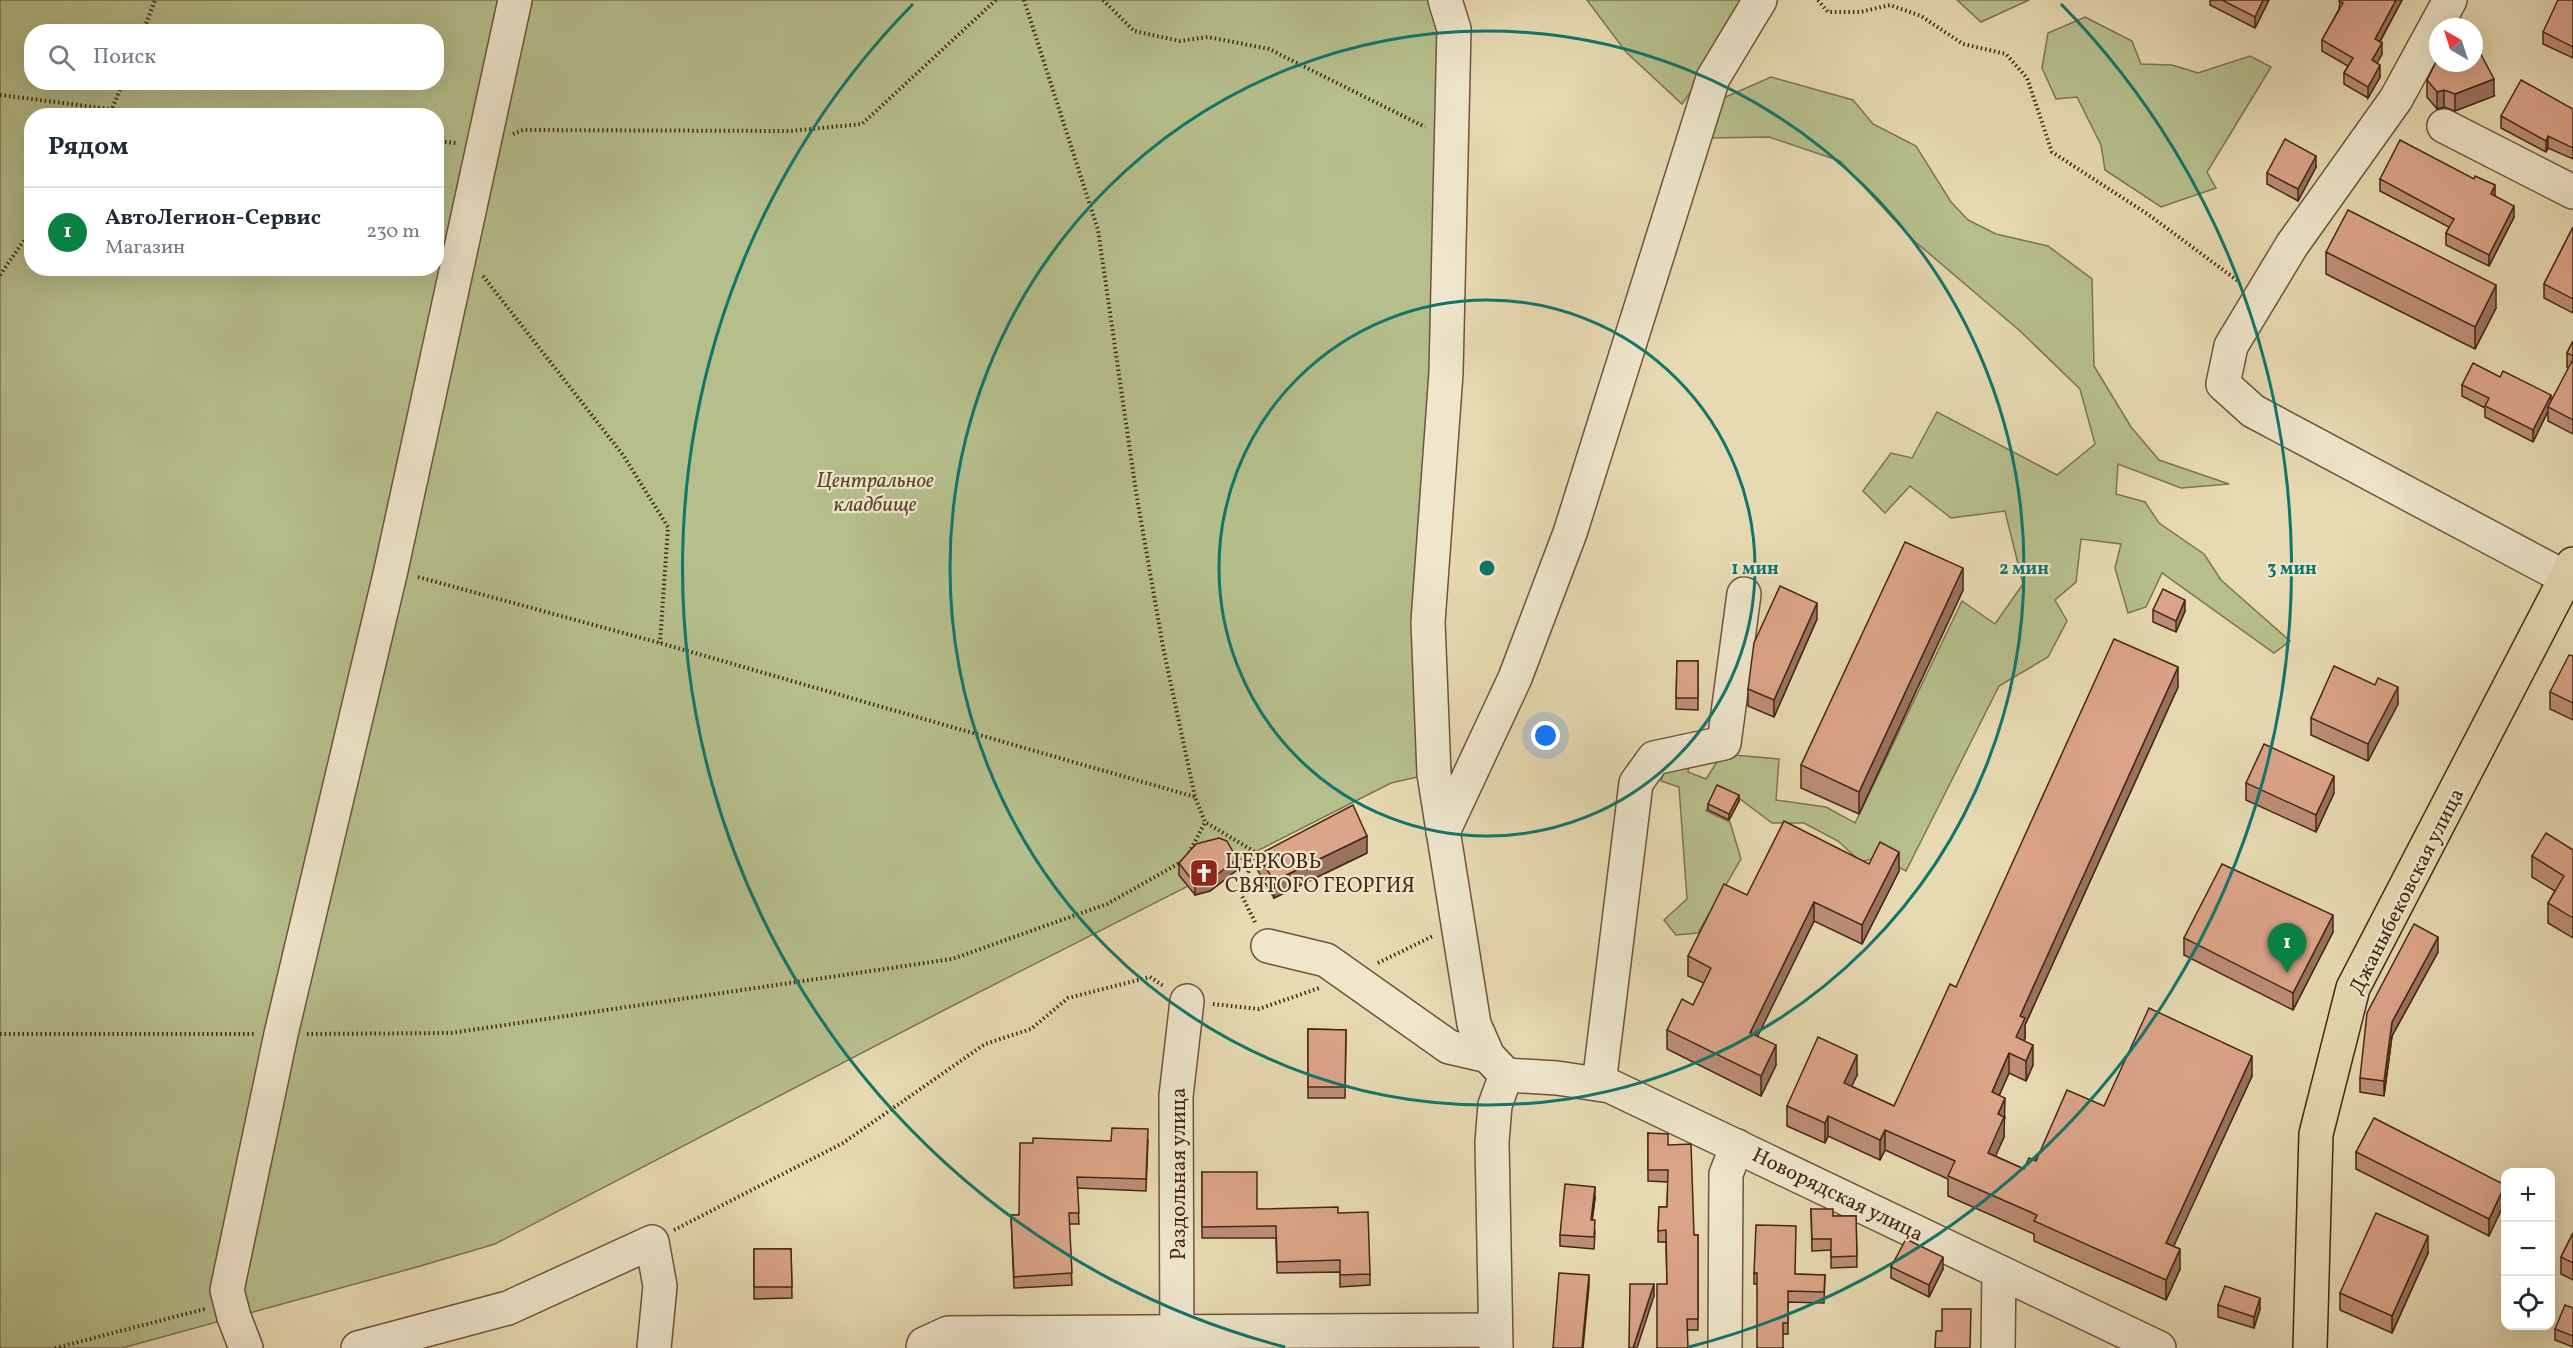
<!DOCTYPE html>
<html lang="ru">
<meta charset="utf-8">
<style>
:root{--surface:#fff;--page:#f6f6f7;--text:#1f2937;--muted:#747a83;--line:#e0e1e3;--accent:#0b8043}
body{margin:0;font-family:Vollkorn,serif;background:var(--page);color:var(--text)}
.controls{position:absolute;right:18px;bottom:18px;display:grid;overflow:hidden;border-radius:12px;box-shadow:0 6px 24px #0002}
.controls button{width:54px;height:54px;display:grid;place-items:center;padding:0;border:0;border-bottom:2px solid var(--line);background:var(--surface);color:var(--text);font:30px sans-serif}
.compass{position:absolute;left:2429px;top:18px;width:54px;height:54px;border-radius:50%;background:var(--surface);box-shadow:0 6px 24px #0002;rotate:321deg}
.you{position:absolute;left:1546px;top:736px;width:21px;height:21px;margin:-15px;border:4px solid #fff;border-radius:50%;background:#1a73e8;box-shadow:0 0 0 9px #1a73e833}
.badge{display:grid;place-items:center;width:39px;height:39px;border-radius:50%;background:var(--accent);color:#fff;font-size:20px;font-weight:700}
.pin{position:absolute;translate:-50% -50px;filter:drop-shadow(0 2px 3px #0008)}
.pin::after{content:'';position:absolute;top:32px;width:21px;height:18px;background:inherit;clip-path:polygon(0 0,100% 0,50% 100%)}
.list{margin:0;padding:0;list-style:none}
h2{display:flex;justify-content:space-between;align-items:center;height:78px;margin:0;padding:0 24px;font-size:26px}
h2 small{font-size:20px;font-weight:400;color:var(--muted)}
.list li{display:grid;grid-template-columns:39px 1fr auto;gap:18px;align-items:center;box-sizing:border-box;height:90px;padding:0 24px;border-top:2px solid var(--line)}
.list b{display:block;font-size:22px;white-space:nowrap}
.list p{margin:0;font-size:20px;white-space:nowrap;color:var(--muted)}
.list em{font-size:20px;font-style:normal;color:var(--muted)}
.icon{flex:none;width:33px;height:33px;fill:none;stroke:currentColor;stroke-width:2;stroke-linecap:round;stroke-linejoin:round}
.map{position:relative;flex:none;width:2573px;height:1348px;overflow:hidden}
.search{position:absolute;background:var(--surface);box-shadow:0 6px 24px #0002;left:24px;top:24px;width:420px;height:66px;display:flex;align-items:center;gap:15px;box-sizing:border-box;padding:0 21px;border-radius:24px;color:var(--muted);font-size:22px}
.panel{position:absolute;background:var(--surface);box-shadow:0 6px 24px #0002;left:24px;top:108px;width:420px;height:168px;border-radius:24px}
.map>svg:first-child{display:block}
.green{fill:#b6bf8c;stroke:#7e7450;stroke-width:1.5;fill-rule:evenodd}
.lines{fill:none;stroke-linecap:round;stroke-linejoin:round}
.minor-casing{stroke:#6e543c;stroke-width:36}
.major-casing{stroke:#452815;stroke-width:36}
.path{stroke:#452815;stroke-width:4;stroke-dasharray:1.5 3;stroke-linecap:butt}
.minor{stroke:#efe6cc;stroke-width:33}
.major{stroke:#e7d9b1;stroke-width:33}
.wall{fill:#bd8d76;stroke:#452815;stroke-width:1.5}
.shaded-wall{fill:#9a7360;stroke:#452815;stroke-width:1.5}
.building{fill:#dca489;stroke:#452815;stroke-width:1.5}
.ring{fill:none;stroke:#0f766e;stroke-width:3}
.labels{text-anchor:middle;stroke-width:4.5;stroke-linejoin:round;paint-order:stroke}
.park-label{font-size:21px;font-style:italic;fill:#5c462d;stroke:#efe6cc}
.poi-label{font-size:21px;fill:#452815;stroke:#efe6cc;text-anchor:start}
.street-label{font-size:21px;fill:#452815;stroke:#efe6cc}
.centre{fill:#0f766e;stroke:#efe6cc;stroke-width:3}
.ring-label{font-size:18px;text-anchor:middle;font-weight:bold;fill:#0f766e;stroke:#efe6cc;stroke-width:4.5;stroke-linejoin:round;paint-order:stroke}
</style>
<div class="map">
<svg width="2573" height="1348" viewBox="0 0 2573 1348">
<rect width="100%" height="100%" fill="#e7d9b1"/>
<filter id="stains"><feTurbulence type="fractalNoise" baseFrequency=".00333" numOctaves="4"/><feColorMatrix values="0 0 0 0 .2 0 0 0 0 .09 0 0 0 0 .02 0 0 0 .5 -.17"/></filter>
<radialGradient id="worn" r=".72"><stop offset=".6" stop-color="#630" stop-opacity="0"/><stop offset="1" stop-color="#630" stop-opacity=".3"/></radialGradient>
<g class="green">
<path d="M0,0H1431L1445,34L1442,606L1448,770L1391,783L952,1006L495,1244L417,1267L122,1348H0ZM32,32H436V82H32ZM32,116H436V268H32Z"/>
<path d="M1587,0H1746L1713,60L1682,104L1626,52Z"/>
<path d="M1957,0H2029L1981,22Z"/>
<path d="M2085,17L2132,41L2141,64L2172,65L2198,73L2250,56L2271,67L2207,172L2216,188L2161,207L2105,170L2101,145L2077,97L2056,99L2042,68L2048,33Z"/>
<path d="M1771,77L1853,100L1873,124L1916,146L1951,202L1968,220L1996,234L2048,246L2092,279L2094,366L2131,427L2159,460L2229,484L2181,488L2118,464L2116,494L2145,502L2159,523L2204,554L2221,580L2290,641L2274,653L2162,573L2146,607L2128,613L2115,568L2121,544L2081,539L2076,582L2055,600L2067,621L2048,657L1999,686L1906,871L1878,857L1861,862L1838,841L1804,823H1772L1740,799L1716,789L1706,811L1730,822L1741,859L1698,933L1676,935L1664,920L1687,899L1679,787L1661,781L1669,756L1689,766L1688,772L1706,779L1722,754L1779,759L1776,800L1826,807L1855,823L1962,601L1995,624L2023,584L2005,511L1951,518L1910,486L1885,513L1863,491L1891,453L1912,458L1937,412L2057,475L2095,444L2080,389L2020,331L1912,239L1840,161L1769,137L1708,138L1721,99Z"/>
</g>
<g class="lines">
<g class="minor-casing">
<g id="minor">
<path d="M1445,0L1454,29L1446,373L1428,622L1434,774L1474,1024L1488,1056L1506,1075"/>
<path d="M2450,0L2396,99L2292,245L2231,346L2223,384L2253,411L2566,578"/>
<path d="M2444,126L2573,192"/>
<path d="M1443,832L1515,678L1570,533L1713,78L1760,0"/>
<path d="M1268,946L1326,960L1449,1047L1488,1056"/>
<path d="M1506,1075L1557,1078L1610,1086L2159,1348"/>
<path d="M1599,1084L1636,783L1654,758L1724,743L1744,594"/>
<path d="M246,1348L234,1317L227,1290L281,1034L391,570L515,0"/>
<path d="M358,1348L508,1308L652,1242L660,1286L654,1348"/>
<path d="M923,1348L924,1344L948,1333L1495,1330"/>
<path d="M1177,1348L1176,1096L1187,1001"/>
<path d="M1496,1348L1492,1142L1495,1105L1506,1075"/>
<path d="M1725,1348L1726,1174L1737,1146"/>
<path d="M1998,1348L1999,1272"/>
</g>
</g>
<g class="major-casing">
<path id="major" d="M2310,1348L2316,1134L2353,988L2573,564"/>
</g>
<g class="path">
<path d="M1024,0L1098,230L1136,492L1163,647L1195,797L1205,822L1255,852L1241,894L1256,924"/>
<path d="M1103,0L1134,31L1180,41L1208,37L1269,49L1425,127"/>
<path d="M1818,0L1828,12H1860L1890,5L1921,16L1963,44L2006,54L2027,78L2052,152L2149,215L2238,281"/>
<path d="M143,32L155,0"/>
<path d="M0,95L165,116"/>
<path d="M109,116L123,82"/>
<path d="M513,134L523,130L790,131L862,124L996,0"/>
<path d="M436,141L456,143"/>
<path d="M0,275L32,229"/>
<path d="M483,276L623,455L668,527L660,643"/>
<path d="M418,577L660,643L1195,797"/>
<path d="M1189,853L1205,822"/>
<path d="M1378,963L1433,936"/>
<path d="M1213,1004L1259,1009L1319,988"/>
<path d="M0,1034H255"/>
<path d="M307,1034L451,1033L952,959L1107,904L1183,861"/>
<path d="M674,1230L843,1143L985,1044L1031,1029L1068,998L1150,977L1165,987"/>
<path d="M55,1348L205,1309"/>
</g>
<use href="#minor" class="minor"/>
<use href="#major" class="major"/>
</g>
<g class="wall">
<path d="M2210,0H2269L2255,28L2210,5Z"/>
<path d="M2340,0H2402L2380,42L2382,54L2377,63L2380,77L2368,98L2344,84V73L2348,66L2322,51V40L2339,9Z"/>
<path d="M2573,0V58L2543,44V32Z"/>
<path d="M2427,80L2494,96L2455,111L2444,107L2437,109L2427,97Z"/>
<path d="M2573,109V159L2548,148L2546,152L2501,128V116Z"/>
<path d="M2316,167L2298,201L2267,184V173Z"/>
<path d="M2380,179L2495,196L2514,217L2489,266L2446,245V233L2449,227L2380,191Z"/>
<path d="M2573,227V313L2544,298V284Z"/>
<path d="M2326,252L2496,308L2475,349L2326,274Z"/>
<path d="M2573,341V434L2548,421V411L2533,442L2485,417V408L2462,396V385L2551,402L2569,368L2567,367V353Z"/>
<path d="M1963,590L1859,814L1801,788V765Z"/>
<path d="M2153,610L2185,611L2176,632L2153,622Z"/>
<path d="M1817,619L1774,717L1748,706V689Z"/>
<path d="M2573,656V720L2550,709V692Z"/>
<path d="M1677,661H1698V710L1676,709Z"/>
<path d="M2178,687L2025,1025V1038L2024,1041L2033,1065L2026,1081L2009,1073L1999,1095L2005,1118L2004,1120V1137L1995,1156L2024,1169L2104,1106L2252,1076L2173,1246L2180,1269L2166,1300L2034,1241V1234L1948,1196V1179L1885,1150L1880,1160L1828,1136L1825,1143L1787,1126V1106L1857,1075L1851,1086L1894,1106L1956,987Z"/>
<path d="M2398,704L2368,761L2311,735V718Z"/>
<path d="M2246,783L2334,793L2316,832L2246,800Z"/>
<path d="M1739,801L1729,820L1708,810V804Z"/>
<path d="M2573,850V938L2548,923V903L2555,891L2532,877V856Z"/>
<path d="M1367,853L1274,898L1258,871V855Z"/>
<path d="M1179,863L1237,870L1210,891L1195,895L1179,875Z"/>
<path d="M1869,864L1899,871L1862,944L1814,921L1757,1036L1776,1065L1761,1096L1667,1049V1030L1693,1005L1704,983L1688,976V956Z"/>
<path d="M2333,932L2293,1010L2184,955V938Z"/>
<path d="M2438,952L2392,1036L2384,1096L2360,1092V1078Z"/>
<path d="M1308,1029L1346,1030L1345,1098H1308Z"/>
<path d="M1648,1133L1668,1145L1694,1235H1698V1330H1688L1667,1284L1666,1242H1658L1659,1207H1667L1668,1182L1648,1181Z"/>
<path d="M1148,1140L1146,1191L1077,1188L1079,1224H1069L1072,1285L1014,1288L1011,1215H1019L1033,1143Z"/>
<path d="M2356,1152L2505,1185L2489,1236L2356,1169Z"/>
<path d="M1202,1172L1257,1209L1338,1213L1370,1274V1285L1340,1287V1272L1277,1273L1276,1238H1202Z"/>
<path d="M1595,1198L1592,1220L1595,1231L1594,1249L1560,1246V1235Z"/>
<path d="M1811,1209L1833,1216H1856L1857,1267L1831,1268V1250L1812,1251Z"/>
<path d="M2573,1233V1280L2561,1274V1257Z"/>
<path d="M754,1249H791L792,1298L754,1299Z"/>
<path d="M2428,1253L2392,1333L2340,1310V1293Z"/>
<path d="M1891,1267L1943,1269L1929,1297L1891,1278Z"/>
<path d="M1754,1273L1825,1275L1824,1303L1788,1302V1334H1783L1757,1284H1754Z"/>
<path d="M2218,1305L2260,1309L2254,1328L2218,1317Z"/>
<path d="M2573,1308V1347L2555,1340V1329Z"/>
</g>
<g class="shaded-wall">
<path d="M2263,0H2269L2255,28V17Z"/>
<path d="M2396,0H2402L2375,50V39Z"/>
<path d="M2382,43V54L2372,72V60Z"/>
<path d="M2380,65V77L2368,98V87Z"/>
<path d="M2494,79V96L2455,111V94Z"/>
<path d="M2444,90V107L2437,109V92Z"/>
<path d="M2548,136V148L2546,152V141Z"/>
<path d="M2316,156V167L2298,201V189Z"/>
<path d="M2495,185V197L2491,194Z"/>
<path d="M2514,206V217L2489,266V255Z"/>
<path d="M2496,285V308L2475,349V327Z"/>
<path d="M2551,395V406L2548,407V411L2533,442V430Z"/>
<path d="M1963,568V590L1859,814V792Z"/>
<path d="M2185,600V611L2176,632V621Z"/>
<path d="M1817,603V619L1774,717V700Z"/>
<path d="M2178,667V687L2025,1025V1038L2016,1057V1037L2020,1016Z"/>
<path d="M2398,687V704L2368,761V744Z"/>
<path d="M2334,776V793L2316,832V815Z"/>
<path d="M1739,795V801L1729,820V814Z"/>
<path d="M1367,836V853L1274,898V881Z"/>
<path d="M1899,852V871L1862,944V925Z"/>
<path d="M1237,859V870L1210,891L1195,895V884Z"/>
<path d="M1814,902V921L1750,1052V1033Z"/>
<path d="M2333,915V932L2293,1010V993Z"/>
<path d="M2438,937V952L2392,1036L2384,1096V1081L2392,1022Z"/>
<path d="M1776,1045V1065L1761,1096V1076Z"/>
<path d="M2033,1045V1065L2026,1081V1061Z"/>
<path d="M2009,1053V1073L1992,1112V1092Z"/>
<path d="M1857,1055V1075L1844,1103V1083Z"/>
<path d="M2252,1056V1076L2166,1263V1243Z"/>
<path d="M2005,1098L2004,1137L1988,1173V1153L1998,1114Z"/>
<path d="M1828,1116V1136L1825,1143V1123Z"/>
<path d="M1885,1130V1150L1880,1160V1140Z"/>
<path d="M2505,1185V1202L2489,1236V1219Z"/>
<path d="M1595,1187V1198L1591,1231V1220Z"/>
<path d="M2428,1236V1253L2392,1333V1316Z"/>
<path d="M2180,1249V1269L2166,1300V1280Z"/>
<path d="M1943,1257V1269L1929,1297V1285Z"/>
<path d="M1589,1275V1286L1583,1348H1582Z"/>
<path d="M1654,1284V1296L1637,1348H1633Z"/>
<path d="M2260,1298V1309L2254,1328V1317Z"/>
</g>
<g class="building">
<path d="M2222,0H2263L2255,17Z"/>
<path d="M2340,0H2396L2375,39L2382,43L2372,60L2380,65L2368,87L2344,73L2353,58L2322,40L2343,3L2339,1Z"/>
<path d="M2558,0H2573V47L2543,32Z"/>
<path d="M2474,44L2476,45L2494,79L2455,94L2444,90L2437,92L2427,80L2438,58V63H2474Z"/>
<path d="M2521,80L2573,109V148L2548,136L2546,141L2501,116Z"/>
<path d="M2285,139L2316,156L2298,189L2267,173Z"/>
<path d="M2400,140L2474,179L2475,176L2495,185L2491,194L2514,206L2489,255L2446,233L2454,219L2380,179Z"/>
<path d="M2348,210L2496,285L2475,327L2326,252Z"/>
<path d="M2573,227V299L2544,284Z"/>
<path d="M2573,341V356L2567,353Z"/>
<path d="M2573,359V420L2548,407Z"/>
<path d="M2473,363L2500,377L2503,371L2551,395L2533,430L2485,406L2489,398L2462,385Z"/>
<path d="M1905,542L1963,568L1859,792L1801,765Z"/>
<path d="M1780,586L1817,603L1774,700L1748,689L1754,643Z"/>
<path d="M2163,589L2185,600L2176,621L2153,610Z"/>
<path d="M2114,639L2178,667L2020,1016L2025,1018L2016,1037L2033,1045L2026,1061L2009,1053L1992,1092L2005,1098L1998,1114L2004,1117L1988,1153L2024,1169L2029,1158L2036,1161L2067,1090L2104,1106L2149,1008L2252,1056L2166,1243L2180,1249L2166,1280L2034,1221L2037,1215L1948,1176L1955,1161L1885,1130L1880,1140L1828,1116L1825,1123L1787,1106L1818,1037L1857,1055L1844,1083L1894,1106L1950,984L1956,987Z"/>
<path d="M2569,655L2573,656V703L2550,692Z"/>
<path d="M1677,661H1698V698H1676Z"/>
<path d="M2334,666L2375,685L2378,678L2398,687L2368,744L2311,718Z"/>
<path d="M2264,744L2334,776L2316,815L2246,783Z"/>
<path d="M1717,785L1739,795L1729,814L1708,804Z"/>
<path d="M1353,805L1367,836L1274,881L1258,855Z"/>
<path d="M1784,821L1869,864L1880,842L1899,852L1862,925L1814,902L1750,1033L1776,1045L1761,1076L1667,1030L1682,999L1693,1005L1711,968L1688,956L1724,884L1747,895Z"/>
<path d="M2546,833L2573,850V918L2548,903L2564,876L2532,856Z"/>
<path d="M1219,838L1227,841L1237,859L1210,880L1195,884L1179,863L1196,844Z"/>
<path d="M2222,864L2333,915L2293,993L2184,938Z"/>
<path d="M2414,924L2438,937L2392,1022L2384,1081L2360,1078L2367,1013Z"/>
<path d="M1308,1029L1346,1030L1345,1087H1308Z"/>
<path d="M2374,1118L2505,1185L2489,1219L2356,1152Z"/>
<path d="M1112,1128L1148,1129L1146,1179L1077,1177L1079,1213H1069L1072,1273L1014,1277L1011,1215H1019L1020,1143H1033V1138L1111,1141Z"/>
<path d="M1648,1133L1668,1134V1145L1691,1144L1694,1235H1698V1319H1687L1688,1348H1657V1284H1667L1666,1230L1658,1231L1659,1207H1667L1668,1170H1648Z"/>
<path d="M1202,1172H1257V1209L1338,1207V1213L1368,1212L1370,1274L1340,1275V1260L1277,1262L1276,1226L1202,1227Z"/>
<path d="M1565,1184L1595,1187L1591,1220H1595L1594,1237L1560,1235Z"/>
<path d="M1811,1209H1833V1216H1856L1857,1256L1831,1257V1239H1812Z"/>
<path d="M2376,1213L2428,1236L2392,1316L2340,1293Z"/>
<path d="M1756,1225L1796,1226L1795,1274L1825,1275L1824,1292L1788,1291V1323H1783V1348H1757V1273H1754Z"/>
<path d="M2573,1233V1263L2561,1257Z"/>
<path d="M1906,1239L1943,1257L1929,1285L1891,1267Z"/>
<path d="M754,1249H791L792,1287H754Z"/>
<path d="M1559,1273L1589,1275L1582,1348H1553Z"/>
<path d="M1630,1284H1654L1633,1348H1629Z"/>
<path d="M2225,1286L2260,1298L2254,1317L2218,1305Z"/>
<path d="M2565,1305L2573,1308V1336L2555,1329Z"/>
<path d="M1942,1309H1971L1970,1348H1935L1936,1331H1942Z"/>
</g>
<g class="ring">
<circle cx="1487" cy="568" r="268"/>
<circle cx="1487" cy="568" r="537"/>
<path d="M1285 1347A805 805 0 0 1 913 4M2061 4A805 805 0 0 1 1689 1347"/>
</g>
<defs>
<g id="church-square" transform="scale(1.5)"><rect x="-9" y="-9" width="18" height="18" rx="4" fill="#8f2418" stroke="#efe6cc"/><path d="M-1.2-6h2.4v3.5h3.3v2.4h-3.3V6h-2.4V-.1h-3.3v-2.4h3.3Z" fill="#fff"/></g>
</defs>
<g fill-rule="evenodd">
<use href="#church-square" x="1204" y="873"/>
</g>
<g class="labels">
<g class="park-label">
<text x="875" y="487">Центральное<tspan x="875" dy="24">кладбище</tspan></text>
</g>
<g class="poi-label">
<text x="1225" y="868">ЦЕРКОВЬ<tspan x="1225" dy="24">СВЯТОГО ГЕОРГИЯ</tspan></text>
</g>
<g class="street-label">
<text transform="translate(2406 891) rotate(-63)" y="7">Джаныбековская улица</text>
<text transform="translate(1178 1174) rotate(-90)" y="7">Раздольная улица</text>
<text transform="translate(1838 1194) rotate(26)" y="7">Новорядская улица</text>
</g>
</g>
<circle cx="1487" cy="568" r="9" class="centre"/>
<g class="ring-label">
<text x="1755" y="574">1 мин</text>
<text x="2024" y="574">2 мин</text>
<text x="2292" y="574">3 мин</text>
</g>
<rect width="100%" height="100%" filter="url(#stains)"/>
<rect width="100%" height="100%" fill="url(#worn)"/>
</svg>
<div class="controls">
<button>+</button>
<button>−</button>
<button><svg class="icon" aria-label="locate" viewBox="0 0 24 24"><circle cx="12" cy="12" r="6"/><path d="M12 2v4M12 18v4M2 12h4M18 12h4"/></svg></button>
</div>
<svg class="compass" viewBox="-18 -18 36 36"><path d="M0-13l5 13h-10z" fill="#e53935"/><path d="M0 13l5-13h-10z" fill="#747a83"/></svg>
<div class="you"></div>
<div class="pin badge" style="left:2287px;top:973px">1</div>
<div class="search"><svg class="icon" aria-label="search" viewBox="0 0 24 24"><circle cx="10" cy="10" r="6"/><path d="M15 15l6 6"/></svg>Поиск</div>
<section class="panel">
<h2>Рядом<small></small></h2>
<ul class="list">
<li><span class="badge">1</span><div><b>АвтоЛегион-Сервис</b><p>Магазин</p></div><em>230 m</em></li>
</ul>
</section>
</div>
